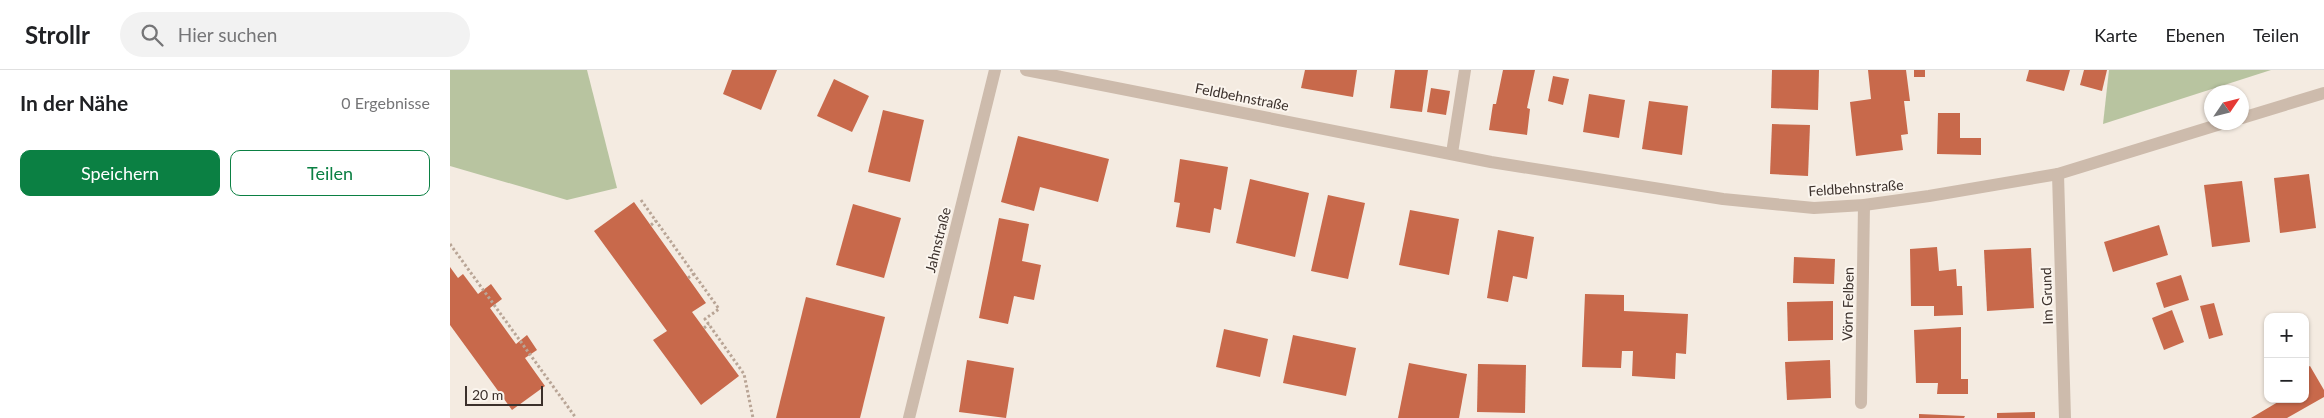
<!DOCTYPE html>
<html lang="de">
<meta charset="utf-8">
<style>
:root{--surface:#fff;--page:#f2f2f2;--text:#202124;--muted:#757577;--line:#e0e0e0;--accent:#0b8043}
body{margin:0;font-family:Lato,sans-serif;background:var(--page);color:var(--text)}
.controls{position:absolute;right:15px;bottom:15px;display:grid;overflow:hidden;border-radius:10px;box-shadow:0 1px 4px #0004}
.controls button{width:45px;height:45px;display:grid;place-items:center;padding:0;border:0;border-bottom:1px solid var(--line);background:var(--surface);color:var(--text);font:25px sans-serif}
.compass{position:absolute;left:1754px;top:15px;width:45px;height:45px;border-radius:50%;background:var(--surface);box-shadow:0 1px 4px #0004;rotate:55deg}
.scale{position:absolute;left:15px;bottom:12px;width:78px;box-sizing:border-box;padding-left:5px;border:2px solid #3b302b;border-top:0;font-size:14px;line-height:18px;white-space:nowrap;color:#3b302b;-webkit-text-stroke:4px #fbf5ee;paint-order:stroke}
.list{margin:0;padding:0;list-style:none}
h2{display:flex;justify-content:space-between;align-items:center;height:65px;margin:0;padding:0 20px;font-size:21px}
h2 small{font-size:16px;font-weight:400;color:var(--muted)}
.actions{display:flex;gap:10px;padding:15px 20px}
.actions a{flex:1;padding:11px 0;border:1px solid var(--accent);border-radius:10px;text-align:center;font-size:18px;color:var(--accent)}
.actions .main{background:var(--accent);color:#fff}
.icon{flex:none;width:28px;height:28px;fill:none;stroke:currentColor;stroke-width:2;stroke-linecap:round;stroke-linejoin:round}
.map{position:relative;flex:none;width:1874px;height:348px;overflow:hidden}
header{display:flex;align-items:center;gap:30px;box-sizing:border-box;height:70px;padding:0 25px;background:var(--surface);border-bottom:1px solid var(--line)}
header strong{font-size:24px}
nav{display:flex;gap:28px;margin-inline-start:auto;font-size:18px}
.search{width:350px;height:45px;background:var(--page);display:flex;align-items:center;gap:12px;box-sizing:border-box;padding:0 18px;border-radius:28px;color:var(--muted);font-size:19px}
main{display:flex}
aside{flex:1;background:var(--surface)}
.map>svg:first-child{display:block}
.green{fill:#b8c4a0}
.building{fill:#c8694b}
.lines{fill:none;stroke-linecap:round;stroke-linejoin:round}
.path{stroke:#b9a596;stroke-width:3;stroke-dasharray:2.5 2.5;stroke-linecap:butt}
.minor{stroke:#cdbbac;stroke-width:12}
.labels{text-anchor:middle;stroke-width:4;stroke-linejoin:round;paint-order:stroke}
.street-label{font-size:14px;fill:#3b302b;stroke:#fbf5ee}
</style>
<header>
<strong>Strollr</strong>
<div class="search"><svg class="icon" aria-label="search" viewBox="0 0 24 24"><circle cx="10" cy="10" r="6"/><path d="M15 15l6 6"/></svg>Hier suchen</div>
<nav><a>Karte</a><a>Ebenen</a><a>Teilen</a></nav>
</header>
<main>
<aside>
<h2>In der Nähe<small>0 Ergebnisse</small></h2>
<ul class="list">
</ul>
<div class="actions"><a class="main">Speichern</a><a>Teilen</a></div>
</aside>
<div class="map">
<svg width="1874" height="348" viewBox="0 0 1874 348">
<rect width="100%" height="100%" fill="#f4ebe1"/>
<g class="green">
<path d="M0,0H137L167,118L117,130L0,96Z"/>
<path d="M1659,0H1821L1653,54Z"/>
</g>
<g class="building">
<path d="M282,0H327L311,40L273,24Z"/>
<path d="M855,0H907L903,27L851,18Z"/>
<path d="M945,0H978L972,42L940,38Z"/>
<path d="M1053,0H1085L1077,38L1080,39L1077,65L1039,60L1043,34H1046Z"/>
<path d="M1322,0H1369L1368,40L1321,38Z"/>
<path d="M1418,0H1456L1460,31H1454L1458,64L1451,65L1453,80L1406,86L1400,32L1421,29Z"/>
<rect x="1464" y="0" width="11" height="7"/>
<path d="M1579,0H1620L1614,21L1576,11Z"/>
<path d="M1634,0H1657L1652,21L1630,15Z"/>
<path d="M1103,6L1119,9L1113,35L1098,31Z"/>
<path d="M384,9L419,26L402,62L367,46Z"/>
<path d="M981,18L1000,21L996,45L977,42Z"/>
<path d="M1139,24L1175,30L1169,68L1133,62Z"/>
<path d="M1199,31L1238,36L1232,85L1192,79Z"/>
<path d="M433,40L474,50L460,112L418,102Z"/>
<path d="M1488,43H1510V68H1531V85L1487,84Z"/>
<path d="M1322,54L1360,55L1358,106L1320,104Z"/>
<path d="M568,66L659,89L648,132L590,117L584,141L551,132Z"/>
<path d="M730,89L778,97L771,140L764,138L760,163L726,157L730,133L724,132Z"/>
<path d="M1859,104L1866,158L1830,163L1824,108Z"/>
<path d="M800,109L859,123L845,187L786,173Z"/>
<path d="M1792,111L1800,172L1762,177L1754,115Z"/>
<path d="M878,125L915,133L898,209L861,201Z"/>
<path d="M184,132L256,233L242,242L289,306L251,335L203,270L217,261L144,161Z"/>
<path d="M403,134L451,148L434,208L386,195Z"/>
<path d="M960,140L1009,149L999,205L949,195Z"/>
<path d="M549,148L579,154L572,191L591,195L584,230L564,226L558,254L529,248Z"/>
<path d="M1709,155L1718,185L1663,202L1654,172Z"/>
<path d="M1048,160L1084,167L1077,209L1063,206L1058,232L1037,228Z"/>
<path d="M1487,177L1489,201L1506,199L1507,216H1512L1513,245L1484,246V236H1461L1460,179Z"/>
<path d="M1581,178L1584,238L1537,241L1534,180Z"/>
<path d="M1344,187L1385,189L1384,214L1343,213Z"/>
<path d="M0,197L8,208L13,204L28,224L41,214L52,229L40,238L66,274L77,265L87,280L75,288L95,316L62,340L0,255Z"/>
<path d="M1731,205L1739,230L1714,238L1706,213Z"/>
<path d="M1135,224L1174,225V241L1238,244L1236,284L1226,283L1225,309L1182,306L1183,281H1172L1171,298L1132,297Z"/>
<path d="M356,227L435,247L410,348H326Z"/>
<path d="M1383,231V270L1338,271L1337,232Z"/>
<path d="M1764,233L1773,265L1759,269L1750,236Z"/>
<path d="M1722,240L1734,272L1714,280L1702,248Z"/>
<path d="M1511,257V309H1518V324H1487L1488,313H1466L1464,260Z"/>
<path d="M774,259L818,269L810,307L766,297Z"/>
<path d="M843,265L906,278L896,326L833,313Z"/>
<path d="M517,290L564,298L556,348L509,342Z"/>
<path d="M1380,290L1381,328L1337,330L1335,292Z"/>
<path d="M959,293L1017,304L1009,348H948Z"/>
<path d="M1028,294L1076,295L1075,343L1027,342Z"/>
<path d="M1860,296L1874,320V327L1837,348H1801L1833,329H1855V298Z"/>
<path d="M1585,342V348H1547V343Z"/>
<path d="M1469,344L1515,346L1514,348H1469Z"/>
</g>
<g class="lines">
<g class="path">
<path d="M191,130L269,239L255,249L294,304L303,348"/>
<path d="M201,155L206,151"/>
<path d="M0,174L126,348"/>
<path d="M238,208L244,204"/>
<path d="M254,258L259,254"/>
</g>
<g class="minor">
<path d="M576,0L1041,92L1273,129L1364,138L1414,135L1479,126L1608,104L1777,52"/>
<path d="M1792,48L1874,23"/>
<path d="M1002,83L1015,0"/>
<path d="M1608,104L1615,348"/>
<path d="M1411,333L1414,135"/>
<path d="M459,348L545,0"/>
</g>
</g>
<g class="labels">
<g class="street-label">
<text transform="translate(792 27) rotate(11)" y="5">Feldbehnstraße</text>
<text transform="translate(1406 118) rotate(-4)" y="5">Feldbehnstraße</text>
<text transform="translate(488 170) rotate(-76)" y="5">Jahnstraße</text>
<text transform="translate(1597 226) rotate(-92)" y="5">Im Grund</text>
<text transform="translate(1398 234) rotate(-89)" y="5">Vörn Felben</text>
</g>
</g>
</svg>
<div class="controls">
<button>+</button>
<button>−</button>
</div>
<svg class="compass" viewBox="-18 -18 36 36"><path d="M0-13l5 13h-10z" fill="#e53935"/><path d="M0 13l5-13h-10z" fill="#757577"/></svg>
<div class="scale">20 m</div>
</div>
</main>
